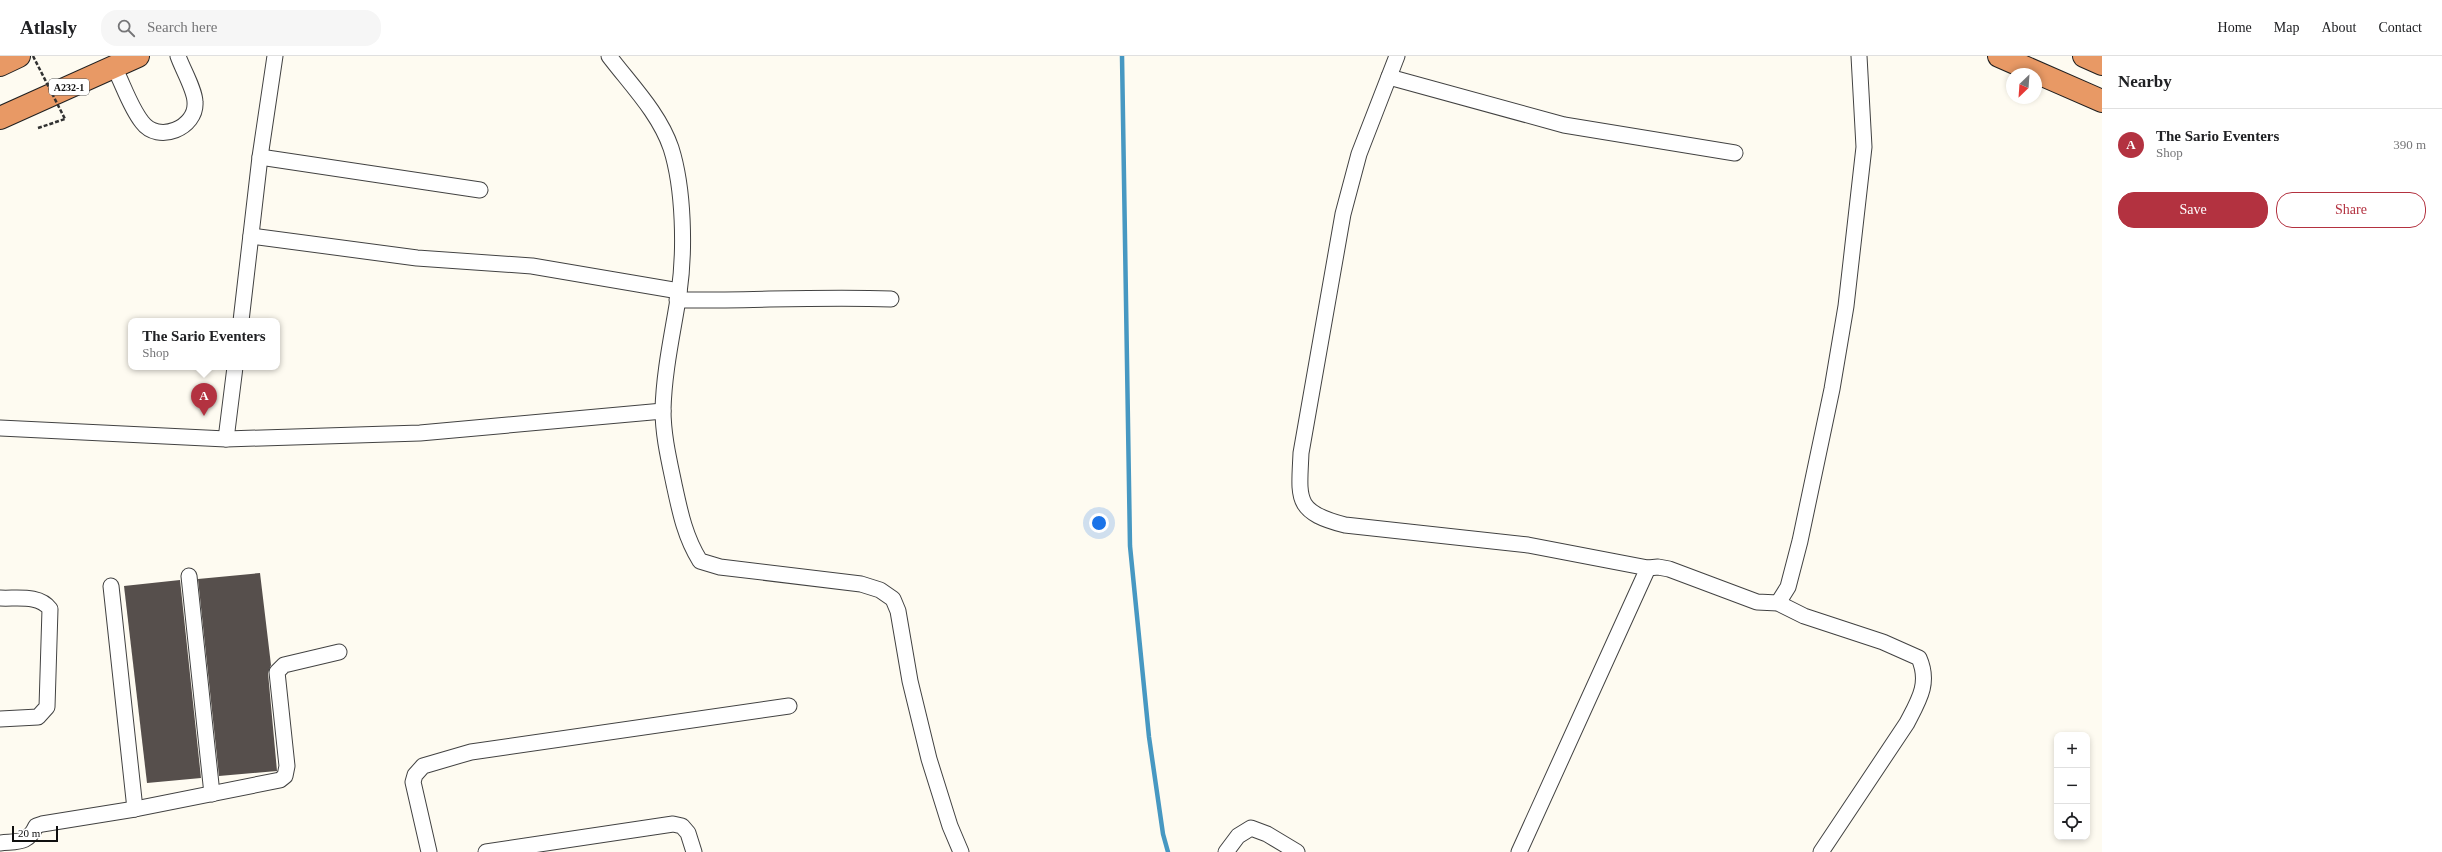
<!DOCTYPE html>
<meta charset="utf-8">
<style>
:root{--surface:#fff;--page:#f6f6f6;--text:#202124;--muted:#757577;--line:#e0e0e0;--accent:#b33240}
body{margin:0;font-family:Georgia,serif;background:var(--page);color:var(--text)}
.controls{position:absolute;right:12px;bottom:12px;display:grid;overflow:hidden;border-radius:8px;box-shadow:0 2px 6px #0003}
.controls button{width:36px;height:36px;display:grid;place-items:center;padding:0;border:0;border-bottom:1px solid var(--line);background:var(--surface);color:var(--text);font:20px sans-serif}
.compass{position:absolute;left:2006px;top:12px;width:36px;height:36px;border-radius:50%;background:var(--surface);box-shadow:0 2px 6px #0003;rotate:205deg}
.scale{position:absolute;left:12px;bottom:10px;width:46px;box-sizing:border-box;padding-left:4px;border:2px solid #0f0f0f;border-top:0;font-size:11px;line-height:14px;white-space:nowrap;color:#0f0f0f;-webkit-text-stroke:3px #fff;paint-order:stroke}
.you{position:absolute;left:1099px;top:467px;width:14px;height:14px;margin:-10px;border:3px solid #fff;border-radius:50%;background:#1a73e8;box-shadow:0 0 0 6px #1a73e833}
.badge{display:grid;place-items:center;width:26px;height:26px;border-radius:50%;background:var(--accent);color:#fff;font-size:13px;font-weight:700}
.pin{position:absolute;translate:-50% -33px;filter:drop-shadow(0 1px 2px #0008)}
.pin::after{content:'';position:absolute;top:21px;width:14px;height:12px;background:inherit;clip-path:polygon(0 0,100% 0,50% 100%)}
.popup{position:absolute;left:128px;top:262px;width:152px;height:52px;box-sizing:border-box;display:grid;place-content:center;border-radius:8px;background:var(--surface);filter:drop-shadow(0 1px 3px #0005);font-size:13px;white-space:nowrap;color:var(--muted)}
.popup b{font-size:15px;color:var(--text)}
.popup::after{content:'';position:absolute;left:50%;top:100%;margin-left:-8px;border:8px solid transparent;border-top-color:var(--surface)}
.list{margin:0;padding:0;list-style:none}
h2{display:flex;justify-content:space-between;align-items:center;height:52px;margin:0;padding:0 16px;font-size:17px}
h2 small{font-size:13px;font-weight:400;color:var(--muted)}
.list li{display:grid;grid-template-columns:26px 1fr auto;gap:12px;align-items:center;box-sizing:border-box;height:72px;padding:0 16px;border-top:1px solid var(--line)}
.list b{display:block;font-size:15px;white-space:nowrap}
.list p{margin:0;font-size:13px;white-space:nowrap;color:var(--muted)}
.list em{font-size:13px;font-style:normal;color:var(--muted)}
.actions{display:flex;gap:8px;padding:12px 16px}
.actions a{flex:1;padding:9px 0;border:1px solid var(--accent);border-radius:16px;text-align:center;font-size:14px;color:var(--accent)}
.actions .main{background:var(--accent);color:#fff}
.icon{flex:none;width:22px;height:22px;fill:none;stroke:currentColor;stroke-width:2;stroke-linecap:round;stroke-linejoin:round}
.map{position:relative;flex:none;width:2102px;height:796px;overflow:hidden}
header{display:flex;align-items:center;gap:24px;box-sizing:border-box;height:56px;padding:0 20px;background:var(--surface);border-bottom:1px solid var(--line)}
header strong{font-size:19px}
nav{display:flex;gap:22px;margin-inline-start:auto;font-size:14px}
.search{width:280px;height:36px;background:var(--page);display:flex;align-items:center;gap:10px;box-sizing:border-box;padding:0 14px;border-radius:16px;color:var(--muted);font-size:15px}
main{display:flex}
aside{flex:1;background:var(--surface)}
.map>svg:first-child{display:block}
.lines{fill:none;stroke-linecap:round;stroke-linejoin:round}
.stream{stroke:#4798c2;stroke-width:4.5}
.building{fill:#564f4c}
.minor-casing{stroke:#424242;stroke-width:17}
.highway-casing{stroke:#202020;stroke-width:24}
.path{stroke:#313131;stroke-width:2.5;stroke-dasharray:4 2;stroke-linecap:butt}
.minor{stroke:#fff;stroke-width:15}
.highway{stroke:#e89965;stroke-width:22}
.path-bridge{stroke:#313131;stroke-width:2.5;stroke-dasharray:4 2;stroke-linecap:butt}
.labels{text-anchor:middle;stroke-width:4;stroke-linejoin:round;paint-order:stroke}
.shield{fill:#fff;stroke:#575757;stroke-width:1}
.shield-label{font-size:10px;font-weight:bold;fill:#0f0f0f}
</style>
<header>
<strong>Atlasly</strong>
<div class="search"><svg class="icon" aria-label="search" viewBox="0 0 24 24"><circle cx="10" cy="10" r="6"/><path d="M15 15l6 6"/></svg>Search here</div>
<nav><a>Home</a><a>Map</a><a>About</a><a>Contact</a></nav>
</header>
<main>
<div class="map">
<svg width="2102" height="796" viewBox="0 0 2102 796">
<rect width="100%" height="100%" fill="#fefbf1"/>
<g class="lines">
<path class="stream" d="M1122,0L1130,490L1149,681L1163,778L1168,796"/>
</g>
<g class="building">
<path d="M260,517L271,609L268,617L277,715L219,720L198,523Z"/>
<path d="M180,524L201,722L147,727L124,530Z"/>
</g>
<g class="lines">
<g class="minor-casing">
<g id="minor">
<path d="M609,0C631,29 659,57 671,92C684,133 685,195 679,237C673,276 664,314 663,354C663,379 669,404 674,428C680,456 685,481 700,505L720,511L861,528L880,534L893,543L898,555L910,625L929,703L950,770L961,796"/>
<path d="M1397,0L1359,98L1343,158L1301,397C1299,443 1294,456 1345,469L1528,489L1648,512L1658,511L1669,513L1757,546L1778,547L1804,560L1883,586L1919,602C1930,627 1919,644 1907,667L1821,796"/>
<path d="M114,11C123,28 130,51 142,66C158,88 197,72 195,46C195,34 182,12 178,0"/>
<path d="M1389,21L1564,69L1735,97"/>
<path d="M260,101L480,134"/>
<path d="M251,180L417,202L532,210L679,235"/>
<path d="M677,244C749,245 820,240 891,243"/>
<path d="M241,265L260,101L275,0"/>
<path d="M0,372L226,383L420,377L663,355"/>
<path d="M226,383L235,311"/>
<path d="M189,520L212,738"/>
<path d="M111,530L135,753"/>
<path d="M0,542C16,543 39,538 50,553L47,651L38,661L0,663"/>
<path d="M1778,547L1788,531L1800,485L1832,333L1846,250L1864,91L1859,0"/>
<path d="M0,787C18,785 28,788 36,770L42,768L135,753L280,724L285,720L287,710L277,616L284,609L339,596"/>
<path d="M429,796L413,726L415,719L423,710L471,696L789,650"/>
<path d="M486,796L673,768L682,770L688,777L694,796"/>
<path d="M1226,796L1238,780L1251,772L1267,778L1297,796"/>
<path d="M1519,796L1648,512"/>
</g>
</g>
<g class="highway-casing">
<g id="highway">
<path d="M1999,0L2102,45"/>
<path d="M2084,0L2102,8"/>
<path d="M0,9L19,0"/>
<path d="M0,62L138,0"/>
</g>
</g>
<path class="path" d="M38,72L65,63"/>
<use href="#minor" class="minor"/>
<use href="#highway" class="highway"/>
<path class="path-bridge" d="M33,0L65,63"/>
</g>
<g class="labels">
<rect class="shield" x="49" y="23" width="40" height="16" rx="3"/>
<g class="shield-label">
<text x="69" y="35">A232-1</text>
</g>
</g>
</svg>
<div class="controls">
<button>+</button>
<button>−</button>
<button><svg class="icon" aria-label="locate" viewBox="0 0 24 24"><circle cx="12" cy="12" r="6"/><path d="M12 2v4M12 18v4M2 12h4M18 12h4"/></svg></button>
</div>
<svg class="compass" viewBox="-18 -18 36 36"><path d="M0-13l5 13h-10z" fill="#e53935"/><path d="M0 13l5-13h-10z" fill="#757577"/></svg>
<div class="scale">20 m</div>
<div class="you"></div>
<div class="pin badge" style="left:204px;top:360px">A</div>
<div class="popup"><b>The Sario Eventers</b>Shop</div>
</div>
<aside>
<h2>Nearby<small></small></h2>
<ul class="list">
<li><span class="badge">A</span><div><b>The Sario Eventers</b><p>Shop</p></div><em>390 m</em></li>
</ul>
<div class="actions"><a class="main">Save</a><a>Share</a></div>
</aside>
</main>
